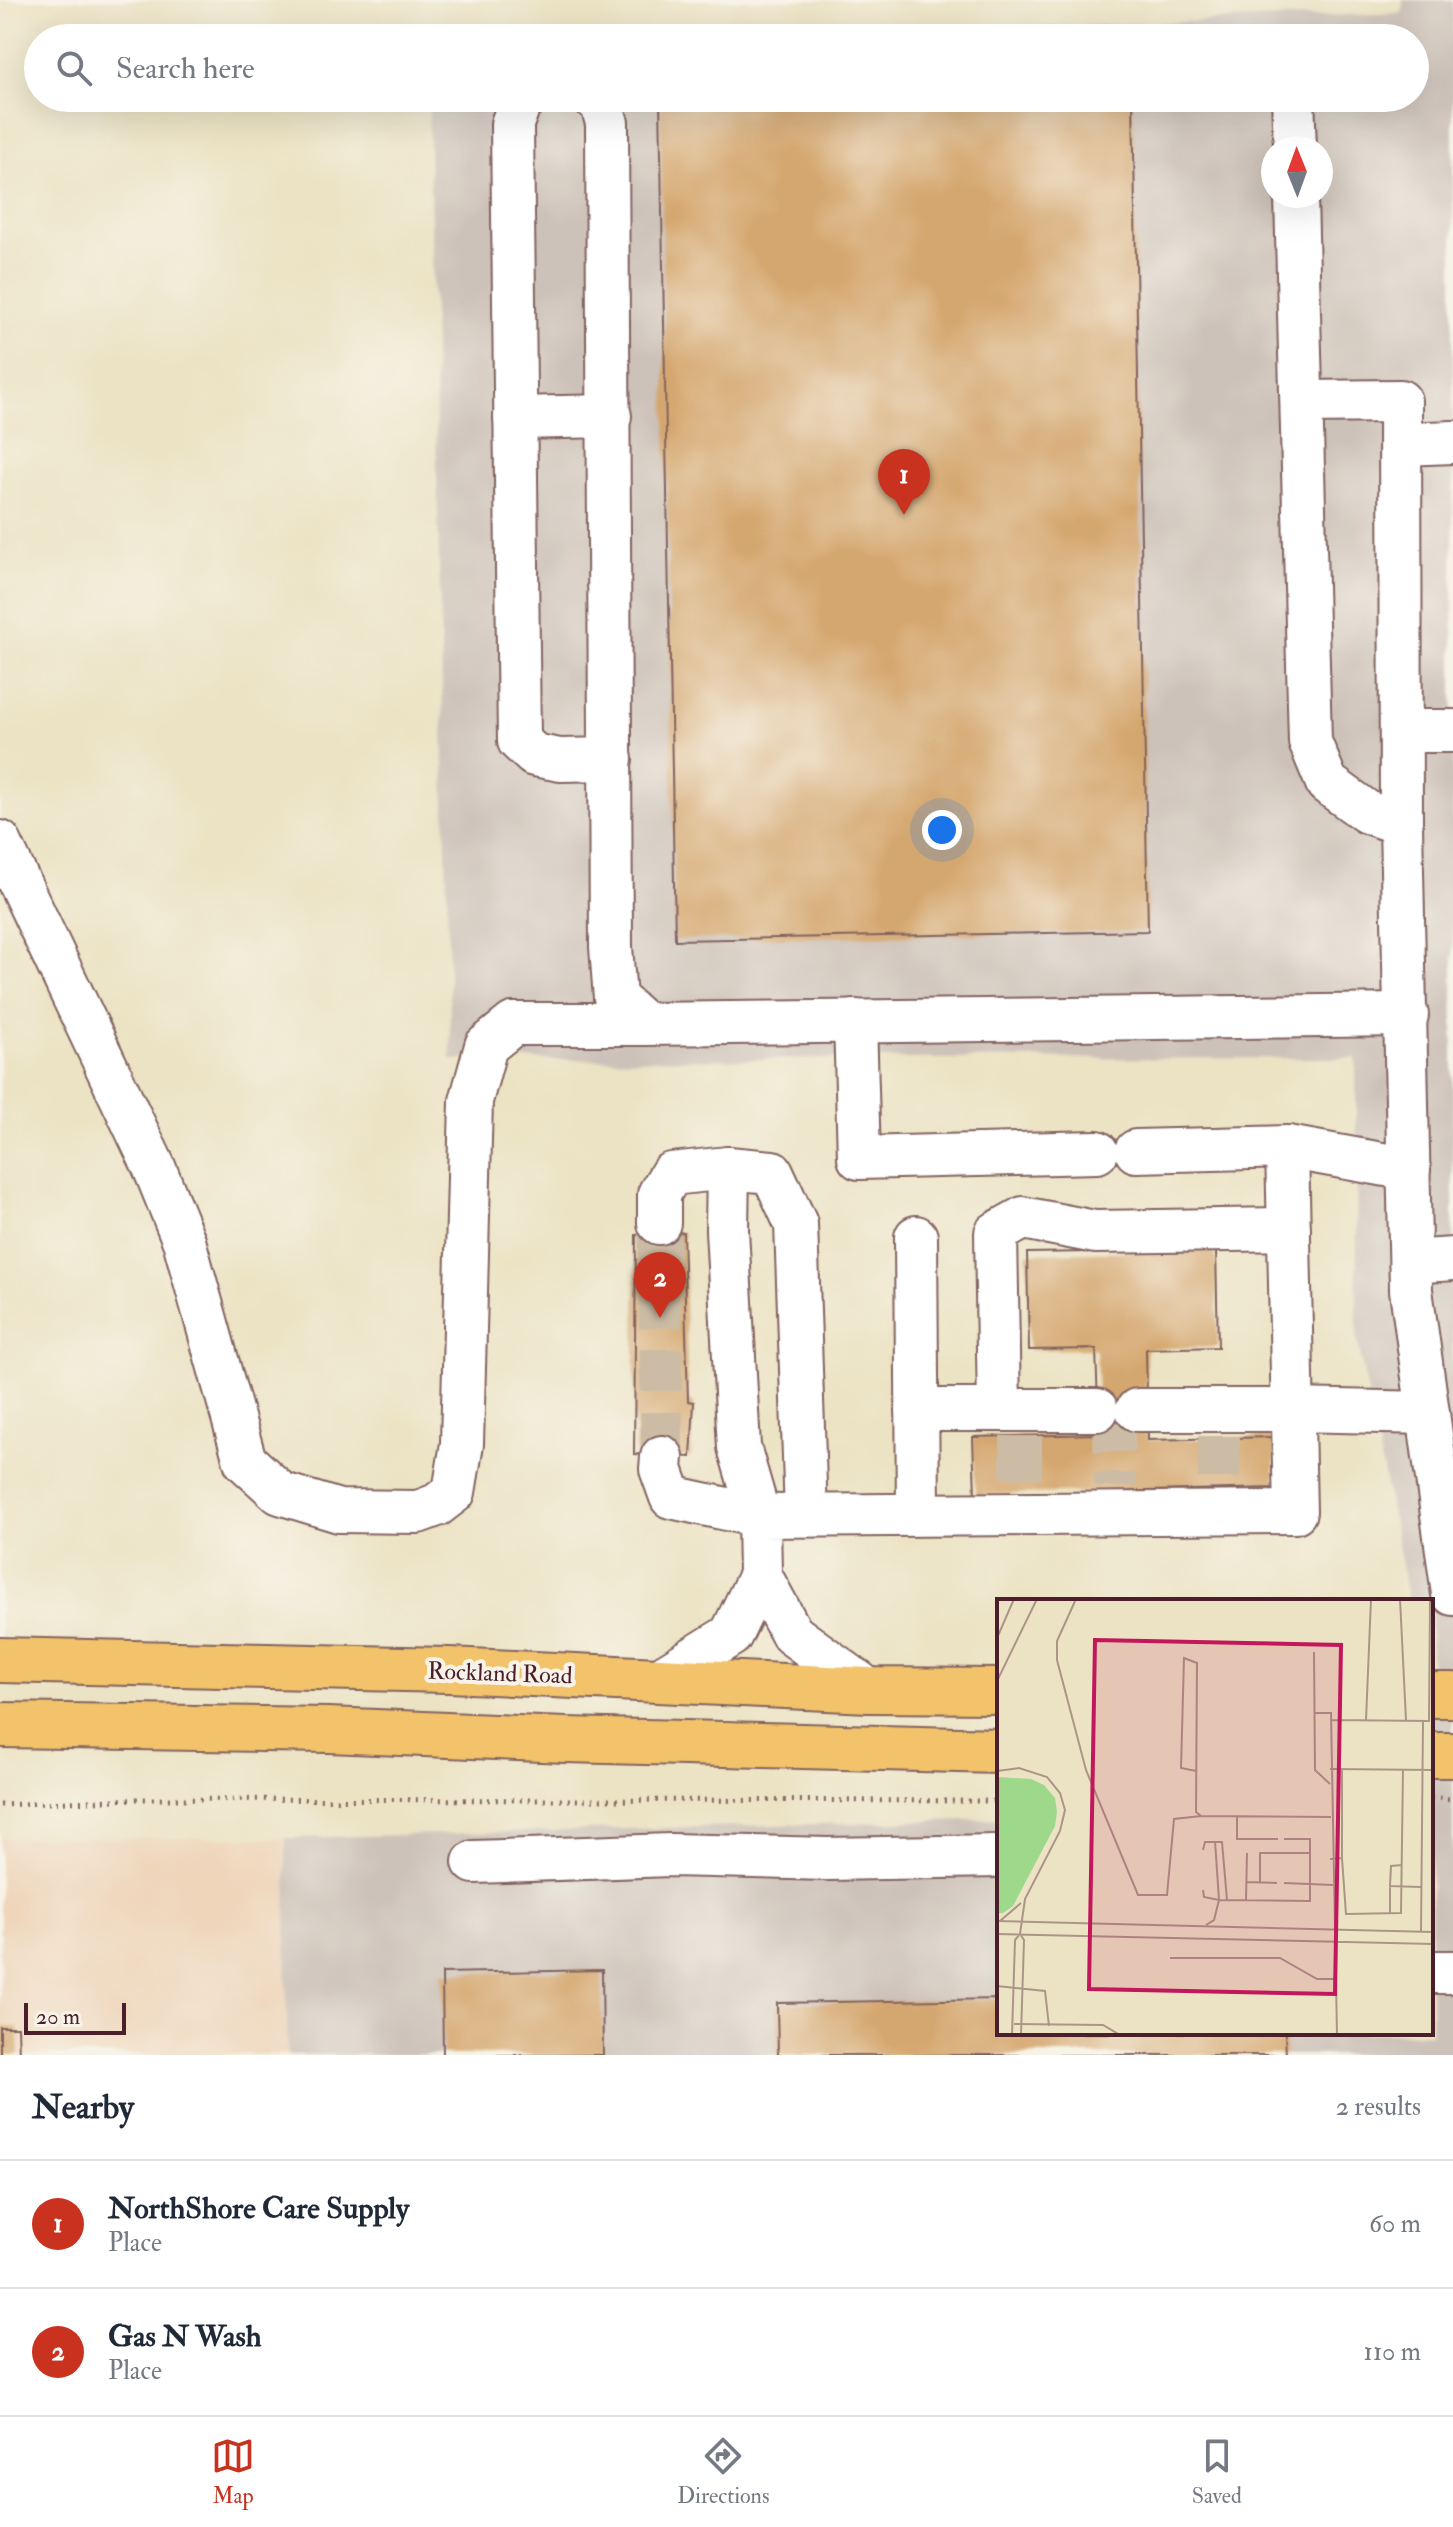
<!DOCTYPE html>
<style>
:root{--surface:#fff;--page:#f2f2f3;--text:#1f2937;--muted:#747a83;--line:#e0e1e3;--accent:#c8321e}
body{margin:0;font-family:"IM FELL Double Pica",serif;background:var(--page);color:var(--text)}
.compass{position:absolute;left:1261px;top:136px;width:72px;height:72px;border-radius:50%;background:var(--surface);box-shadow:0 8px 32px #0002;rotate:359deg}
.scale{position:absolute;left:24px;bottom:20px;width:102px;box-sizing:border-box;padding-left:8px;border:4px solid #4a1f2b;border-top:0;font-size:22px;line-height:28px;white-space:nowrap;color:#4a1f2b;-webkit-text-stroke:6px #f7f3e8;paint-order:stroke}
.you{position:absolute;left:942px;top:830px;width:28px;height:28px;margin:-20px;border:6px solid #fff;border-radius:50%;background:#1a73e8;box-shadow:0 0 0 12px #1a73e833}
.badge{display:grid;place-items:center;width:52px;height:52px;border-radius:50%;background:var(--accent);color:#fff;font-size:26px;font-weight:700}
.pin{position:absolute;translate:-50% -66px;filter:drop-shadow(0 2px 4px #0008)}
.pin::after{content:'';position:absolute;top:42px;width:28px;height:24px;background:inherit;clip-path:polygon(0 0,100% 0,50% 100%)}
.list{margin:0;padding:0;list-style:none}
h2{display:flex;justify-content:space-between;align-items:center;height:104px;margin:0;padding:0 32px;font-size:34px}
h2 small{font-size:26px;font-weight:400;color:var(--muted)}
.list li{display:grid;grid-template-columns:52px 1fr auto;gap:24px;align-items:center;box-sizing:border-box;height:128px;padding:0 32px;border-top:2px solid var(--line)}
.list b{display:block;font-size:30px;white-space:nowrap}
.list p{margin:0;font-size:26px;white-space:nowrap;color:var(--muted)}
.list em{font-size:26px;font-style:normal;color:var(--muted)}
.icon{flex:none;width:44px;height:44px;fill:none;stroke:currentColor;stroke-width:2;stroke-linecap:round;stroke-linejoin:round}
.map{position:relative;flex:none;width:1453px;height:2055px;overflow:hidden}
.search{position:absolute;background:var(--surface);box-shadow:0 8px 32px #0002;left:24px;right:24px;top:24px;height:88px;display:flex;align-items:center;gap:20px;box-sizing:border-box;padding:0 28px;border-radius:44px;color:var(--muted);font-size:30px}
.sheet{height:360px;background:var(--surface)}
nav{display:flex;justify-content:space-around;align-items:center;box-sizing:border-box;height:112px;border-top:2px solid var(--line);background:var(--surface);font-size:22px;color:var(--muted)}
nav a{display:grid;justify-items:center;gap:4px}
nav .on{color:var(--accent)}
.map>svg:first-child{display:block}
.built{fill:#efd6bb}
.industrial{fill:#cdc2b9;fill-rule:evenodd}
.building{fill:#d5a76f}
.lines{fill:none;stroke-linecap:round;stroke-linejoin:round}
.minor-tunnel{stroke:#ccbca5;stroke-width:42;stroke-dasharray:42 21;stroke-linecap:butt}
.minor-casing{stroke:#836461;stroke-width:46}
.major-casing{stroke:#836461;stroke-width:48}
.path{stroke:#836461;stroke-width:5;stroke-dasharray:2 6;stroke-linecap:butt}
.minor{stroke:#fff;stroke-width:42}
.major{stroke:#f2c36a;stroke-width:44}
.labels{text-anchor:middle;stroke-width:8;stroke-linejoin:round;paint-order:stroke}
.street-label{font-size:24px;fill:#4a1f2b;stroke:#f7f3e8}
.inset-road{fill:none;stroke:#ab9587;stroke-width:2}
.view{fill:#c2185b;fill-opacity:0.15;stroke:#c2185b;stroke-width:4}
.inset-edge{fill:none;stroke:#4a1f2b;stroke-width:4}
</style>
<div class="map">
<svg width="1453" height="2055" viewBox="0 0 1453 2055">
<rect width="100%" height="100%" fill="#f7f3e8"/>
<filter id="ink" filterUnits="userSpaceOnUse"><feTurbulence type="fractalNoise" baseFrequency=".0125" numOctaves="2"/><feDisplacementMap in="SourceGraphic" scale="16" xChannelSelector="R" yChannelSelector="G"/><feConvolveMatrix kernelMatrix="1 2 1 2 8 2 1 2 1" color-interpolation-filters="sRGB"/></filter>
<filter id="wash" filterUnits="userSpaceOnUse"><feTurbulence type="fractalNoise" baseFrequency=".006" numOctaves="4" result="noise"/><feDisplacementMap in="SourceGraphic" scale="32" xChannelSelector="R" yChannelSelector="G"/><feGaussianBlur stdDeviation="1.8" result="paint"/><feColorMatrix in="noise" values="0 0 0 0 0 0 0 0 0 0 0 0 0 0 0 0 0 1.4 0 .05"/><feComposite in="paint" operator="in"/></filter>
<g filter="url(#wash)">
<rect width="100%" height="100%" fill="#ece3c4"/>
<path class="built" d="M0,1838H286L287,2055H0Z"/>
<path class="industrial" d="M1403,0H1453V2055H287L286,1838L999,1819V2033H1431V1601H1409L1357,1339L1356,1058L451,1060L428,98H1415V38H783L1402,13ZM1273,148H1321V196H1273Z"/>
<g id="blocks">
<g class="building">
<path d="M732,98H1133L1148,931L675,940L660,99Z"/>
<path d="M683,1232L688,1401L694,1402L691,1457L634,1454L636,1235Z"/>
<path d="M1216,1250L1218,1347L1146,1349L1148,1440L1274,1437L1275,1488L975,1495L973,1437L1099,1434L1096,1349L1029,1350L1027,1253Z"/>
<path d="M602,1970L603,2055H443L442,1973Z"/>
<path d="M999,1999V2033H1285L1286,2055H778L777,2003Z"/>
<path d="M0,2027H18L19,2055H0Z"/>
</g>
</g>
</g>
<g filter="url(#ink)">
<use href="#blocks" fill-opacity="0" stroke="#836461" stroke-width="2"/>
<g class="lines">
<g class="minor-tunnel">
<path d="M659,1223L662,1457"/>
<path d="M1114,1410L1115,1487"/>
<path d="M1021,1436V1486"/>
<path d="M1219,1436V1486"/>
</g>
<g class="minor-casing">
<g id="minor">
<path d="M526,98L519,105L512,124L519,741L534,755L560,760L611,759"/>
<path d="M594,98L601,102L607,123L611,947L615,998L644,1024L1407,1015"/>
<path d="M1293,98L1295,148"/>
<path d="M1296,196L1310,742L1327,783L1367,812L1401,824"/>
<path d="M1302,402L1400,401L1401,824L1411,1290L1453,1594"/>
<path d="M515,418L610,416"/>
<path d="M1402,444L1453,442"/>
<path d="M1401,731H1453"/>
<path d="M0,842L154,1167L184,1241L245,1461L280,1493L339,1511L418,1512L437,1505L454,1492L462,1444L471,1101L486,1046L513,1024H644"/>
<path d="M855,1021L859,1158L1097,1152"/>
<path d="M1287,1147L1409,1169"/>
<path d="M659,1223V1194L671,1174L728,1168L772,1172L796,1224L806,1515"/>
<path d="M916,1237L918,1514"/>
<path d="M1411,1262L1453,1259"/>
<path d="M917,1410H1097"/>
<path d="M999,1410L996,1233L1023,1218L1095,1232L1289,1229"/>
<path d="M1137,1410H1293L1428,1413"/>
<path d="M662,1457L661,1469L671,1497L759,1516L739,1447L727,1230L728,1168"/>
<path d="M760,1575L792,1634L869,1690"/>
<path d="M658,1680L731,1635L760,1575L759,1516L1295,1512L1287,1147L1136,1151"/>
<path d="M474,1862L671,1855L827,1859L999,1856"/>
<path d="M1431,1972H1453"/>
</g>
</g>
<g class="major-casing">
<g id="major">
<path d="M0,1660L449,1670L869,1690L999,1691"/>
<path d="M1431,1695H1453"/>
<path d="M0,1725L329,1730L566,1740L999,1751"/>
<path d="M1431,1755H1453"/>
</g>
</g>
<g class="path">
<path d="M1431,1798L1453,1799"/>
<path d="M0,1805L136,1799L999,1801"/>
</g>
<use href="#minor" class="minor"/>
<use href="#major" class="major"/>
</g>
</g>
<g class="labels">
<g class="street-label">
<text transform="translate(500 1673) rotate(2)" y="8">Rockland Road</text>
</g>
</g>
<g transform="translate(997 1599)">
<rect width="436" height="436" fill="#ece3c4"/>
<path d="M0,178L34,180L47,186L58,199L60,213L58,227L16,307L6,314H0Z" fill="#9ed88b"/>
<path class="inset-road" d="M79,0L60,42V61L89,171L141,296H170L177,220L204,217M403,0L409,121M0,39L17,0M317,53L318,171L333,185M0,82L40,0M318,114H334L340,436M334,121L432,122L433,0M369,121L374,0M333,170L436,171M0,172L22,169L50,178L63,194L68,211L63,232L28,300L23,335M199,172L184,169L187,59L200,64L199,213L204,217L334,218M240,217V240H281M206,251L208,243H225L230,301M345,259V170M333,260L345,259L349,315L404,314L406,170M405,266L394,267L393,287L424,288M249,283L280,284M263,284V254H313M287,284L336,286M393,287V314M206,291L207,298L222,301L218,242M249,301L250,254M0,322L436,333M3,322L24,304M209,326L217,321L222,301L313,302V240H287M424,333L426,122M0,335L436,345M23,335L27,341L24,436M173,359H283L320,380H340M0,387L48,392L52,427M17,425L106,426L123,436M15,436L18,341L23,335"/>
<path class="view" d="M98,41L344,46L338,395L92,390Z"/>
<rect width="436" height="436" class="inset-edge"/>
</g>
</svg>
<svg class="compass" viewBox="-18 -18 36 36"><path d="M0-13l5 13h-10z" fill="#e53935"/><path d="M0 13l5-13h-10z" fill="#747a83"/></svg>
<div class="scale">20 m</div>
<div class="you"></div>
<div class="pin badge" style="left:904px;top:515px">1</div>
<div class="pin badge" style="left:660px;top:1318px">2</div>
<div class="search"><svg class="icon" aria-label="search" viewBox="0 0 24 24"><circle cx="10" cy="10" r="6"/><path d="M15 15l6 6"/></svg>Search here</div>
</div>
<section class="sheet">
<h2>Nearby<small>2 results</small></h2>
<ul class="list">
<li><span class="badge">1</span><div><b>NorthShore Care Supply</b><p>Place</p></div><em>60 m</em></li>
<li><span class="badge">2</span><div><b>Gas N Wash</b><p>Place</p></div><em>110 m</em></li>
</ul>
</section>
<nav>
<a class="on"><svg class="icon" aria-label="map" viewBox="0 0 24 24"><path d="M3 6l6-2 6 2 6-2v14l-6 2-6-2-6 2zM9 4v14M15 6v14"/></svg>Map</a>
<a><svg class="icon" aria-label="directions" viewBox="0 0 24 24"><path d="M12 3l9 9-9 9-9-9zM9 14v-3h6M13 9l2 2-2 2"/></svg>Directions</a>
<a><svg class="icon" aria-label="saved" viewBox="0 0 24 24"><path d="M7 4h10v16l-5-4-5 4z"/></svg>Saved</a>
</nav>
